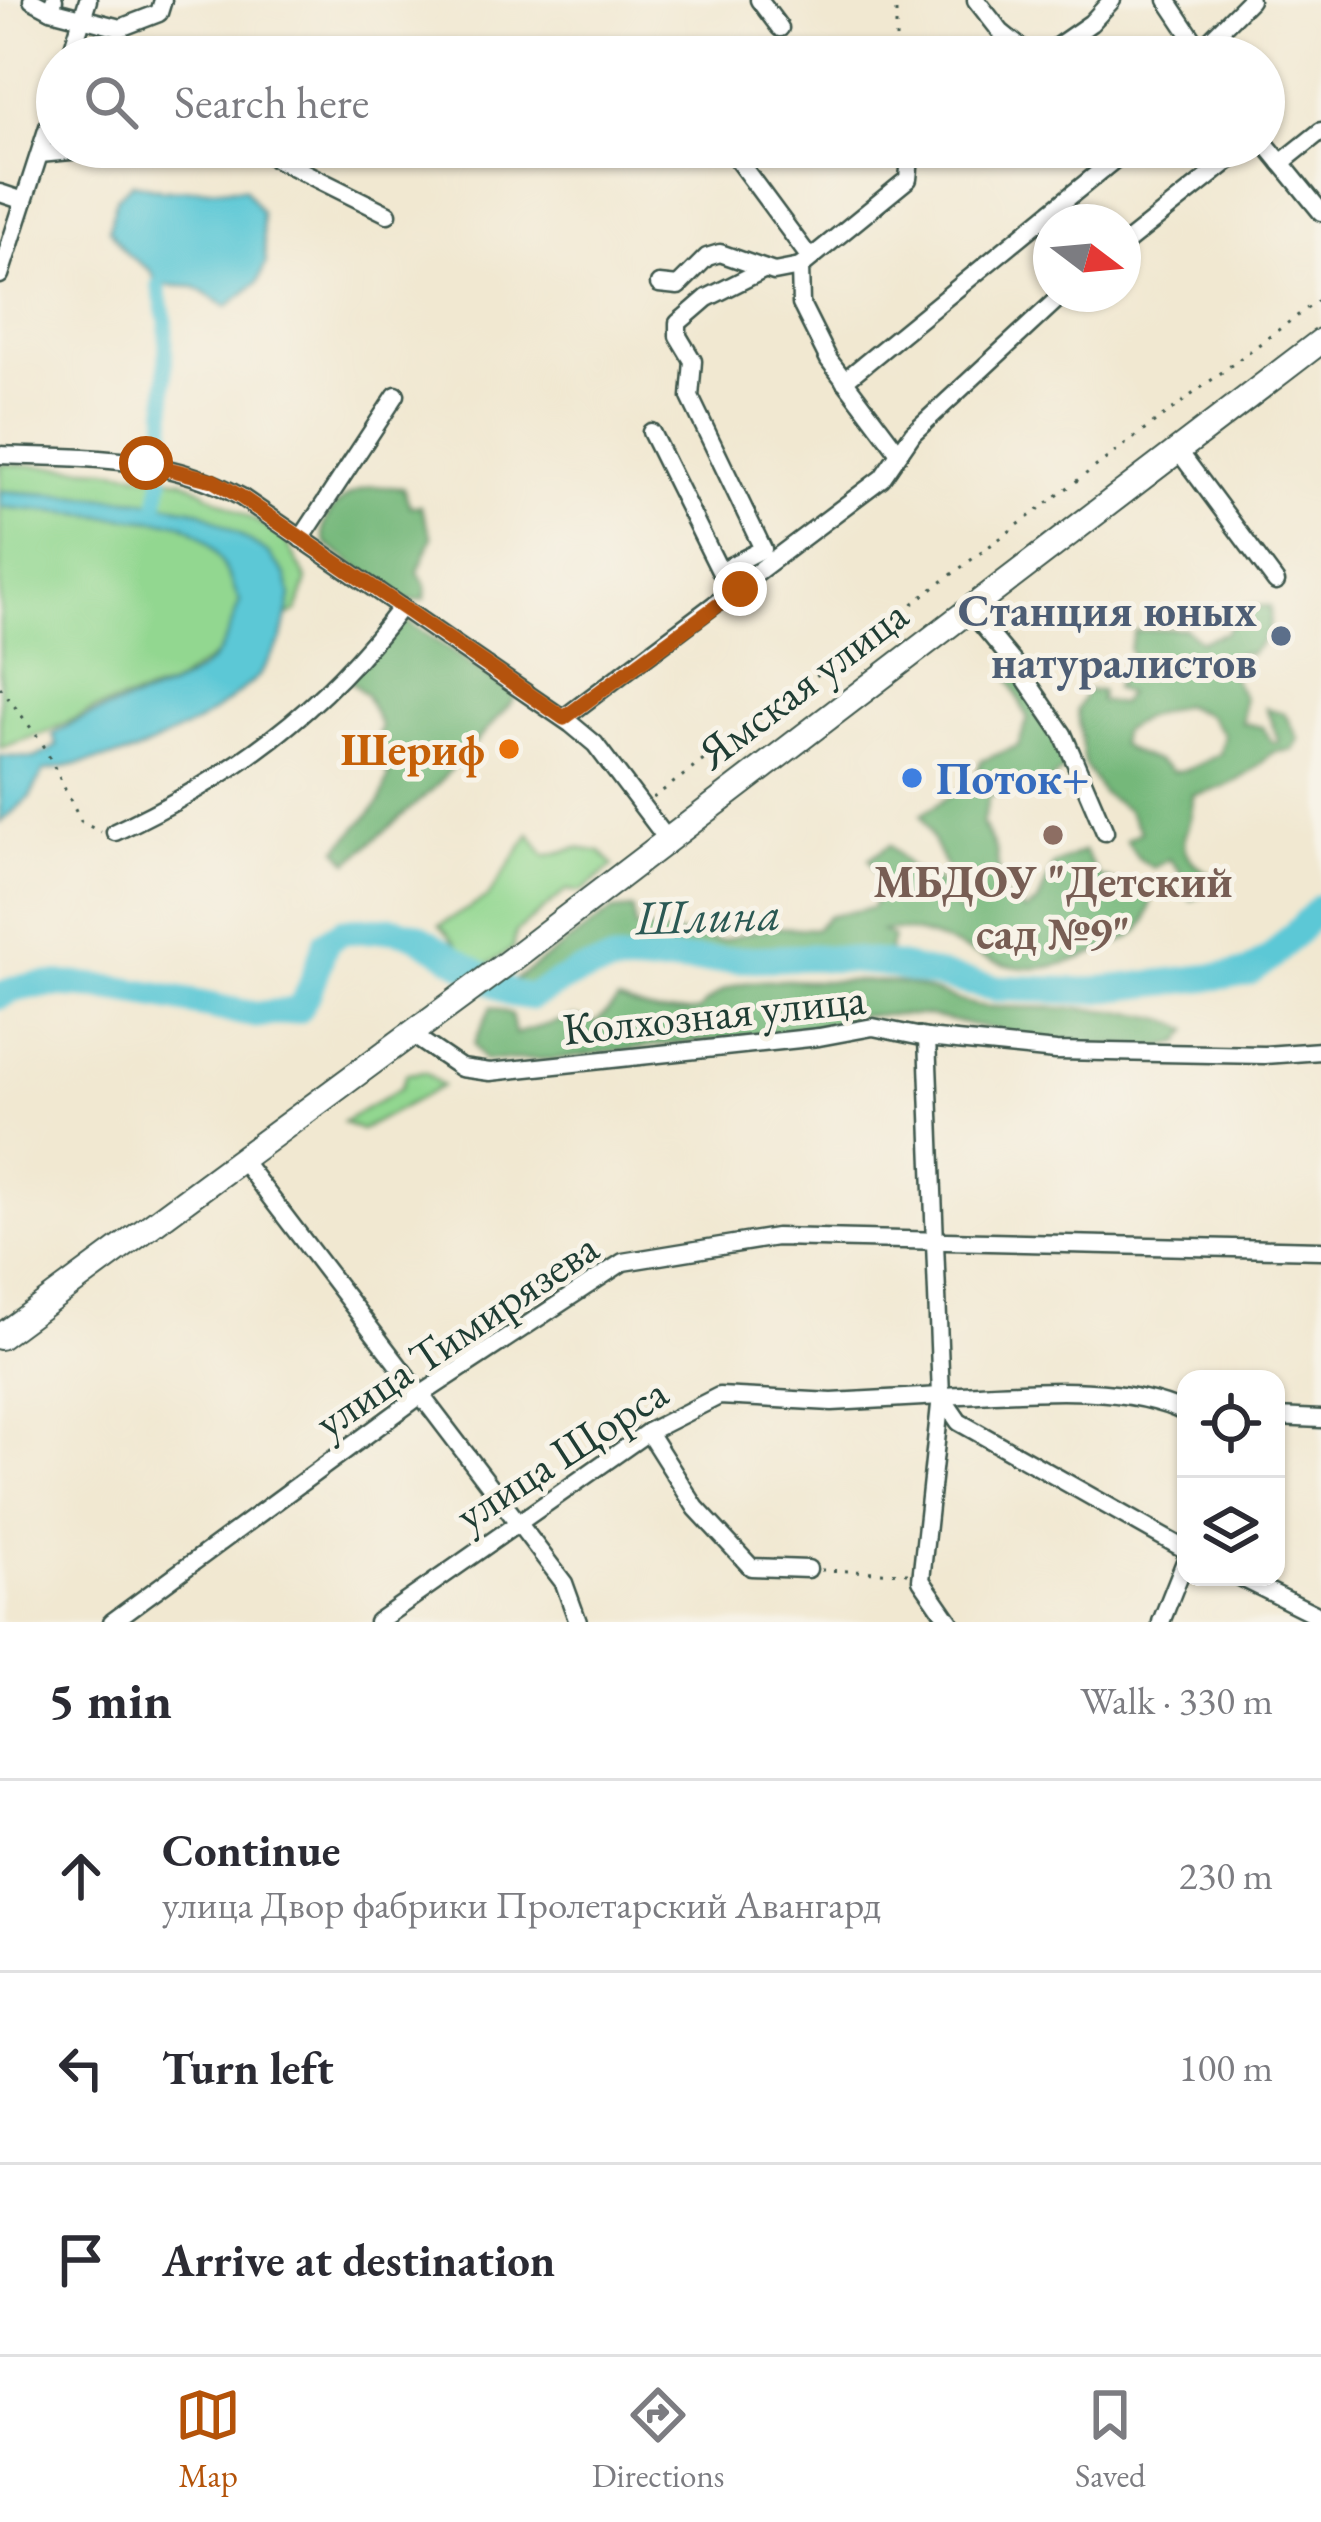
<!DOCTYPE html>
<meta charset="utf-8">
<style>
:root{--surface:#fff;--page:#f2f2f3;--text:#2b2b33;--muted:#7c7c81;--line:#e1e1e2;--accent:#b45309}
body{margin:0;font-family:"EB Garamond",serif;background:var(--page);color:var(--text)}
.controls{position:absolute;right:36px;bottom:36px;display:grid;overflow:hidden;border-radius:24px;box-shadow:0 3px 9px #0004}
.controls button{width:108px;height:108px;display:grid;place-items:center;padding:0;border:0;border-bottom:3px solid var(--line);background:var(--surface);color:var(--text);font:60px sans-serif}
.compass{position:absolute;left:1033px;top:204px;width:108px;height:108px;border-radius:50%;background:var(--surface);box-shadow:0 3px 9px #0004;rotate:106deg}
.stop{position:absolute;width:36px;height:36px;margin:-27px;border:9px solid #b45309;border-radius:50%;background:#fff}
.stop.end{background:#b45309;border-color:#fff;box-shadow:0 3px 12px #0008}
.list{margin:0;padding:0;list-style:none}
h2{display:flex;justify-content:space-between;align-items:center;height:156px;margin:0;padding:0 48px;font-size:51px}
h2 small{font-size:39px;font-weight:400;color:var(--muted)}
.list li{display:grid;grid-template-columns:78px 1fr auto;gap:36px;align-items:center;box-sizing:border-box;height:192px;padding:0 48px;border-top:3px solid var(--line)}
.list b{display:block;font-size:45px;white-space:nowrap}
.list p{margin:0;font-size:39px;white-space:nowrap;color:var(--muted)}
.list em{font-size:39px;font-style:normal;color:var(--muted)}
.icon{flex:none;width:66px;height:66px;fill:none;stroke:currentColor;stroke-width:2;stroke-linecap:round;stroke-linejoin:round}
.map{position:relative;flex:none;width:1321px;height:1622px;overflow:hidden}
.search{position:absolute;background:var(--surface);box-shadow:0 3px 9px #0004;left:36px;right:36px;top:36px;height:132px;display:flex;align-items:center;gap:30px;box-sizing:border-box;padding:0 42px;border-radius:66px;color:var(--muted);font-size:45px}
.sheet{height:732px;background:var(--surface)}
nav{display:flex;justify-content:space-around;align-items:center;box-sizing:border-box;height:168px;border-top:3px solid var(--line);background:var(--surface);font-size:33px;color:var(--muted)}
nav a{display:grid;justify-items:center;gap:6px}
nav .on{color:var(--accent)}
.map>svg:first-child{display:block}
.green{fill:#92d790;stroke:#588a62;stroke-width:3}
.forest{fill:#75b87a;stroke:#4a7a57;stroke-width:3;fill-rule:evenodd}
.water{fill:#5cc8d6;stroke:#3e8285;stroke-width:3}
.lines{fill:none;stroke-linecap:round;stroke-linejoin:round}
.canal{stroke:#5cc8d6;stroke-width:15}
.river{stroke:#5cc8d6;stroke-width:27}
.minor-casing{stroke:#3e574c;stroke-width:21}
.highway-casing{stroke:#3e574c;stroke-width:28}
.path{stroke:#3e574c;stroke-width:3;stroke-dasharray:3 9;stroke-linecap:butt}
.minor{stroke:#fff;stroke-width:16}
.highway{stroke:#fff;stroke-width:24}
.route{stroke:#b45309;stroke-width:15}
.service-dot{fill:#5c6f8a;stroke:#f7f3e8;stroke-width:4.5}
.food-dot{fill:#e8710a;stroke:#f7f3e8;stroke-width:4.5}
.shop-dot{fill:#3f7fe0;stroke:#f7f3e8;stroke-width:4.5}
.education-dot{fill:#8d6e63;stroke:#f7f3e8;stroke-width:4.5}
.labels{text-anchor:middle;stroke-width:10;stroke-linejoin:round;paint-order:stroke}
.service-label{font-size:45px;font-weight:bold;fill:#4e5e75;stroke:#f7f3e8;text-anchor:end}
.street-label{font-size:45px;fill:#1f3d34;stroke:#f7f3e8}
.food-label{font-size:45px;font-weight:bold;fill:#c56008;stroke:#f7f3e8;text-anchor:end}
.shop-label{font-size:45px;font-weight:bold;fill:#366cbe;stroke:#f7f3e8;text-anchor:start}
.education-label{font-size:45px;font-weight:bold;fill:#785e54;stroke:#f7f3e8}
.water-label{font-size:48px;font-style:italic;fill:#2b5954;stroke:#f7f3e8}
</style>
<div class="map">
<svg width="1321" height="1622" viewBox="0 0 1321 1622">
<rect width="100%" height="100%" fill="#f7f3e8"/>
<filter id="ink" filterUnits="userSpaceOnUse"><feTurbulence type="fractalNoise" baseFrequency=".00833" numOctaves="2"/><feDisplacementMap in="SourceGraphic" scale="24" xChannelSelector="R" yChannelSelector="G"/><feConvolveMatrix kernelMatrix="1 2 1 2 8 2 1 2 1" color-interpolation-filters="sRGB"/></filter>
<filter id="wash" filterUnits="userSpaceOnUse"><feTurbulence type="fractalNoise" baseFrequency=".004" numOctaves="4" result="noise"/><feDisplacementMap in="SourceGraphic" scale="48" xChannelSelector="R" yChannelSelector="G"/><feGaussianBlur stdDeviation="2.7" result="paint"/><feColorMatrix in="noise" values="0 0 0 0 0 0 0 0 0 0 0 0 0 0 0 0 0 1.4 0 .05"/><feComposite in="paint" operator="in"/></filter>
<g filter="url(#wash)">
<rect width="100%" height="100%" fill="#f1e8d1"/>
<g class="green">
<path d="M0,464L106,469L183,480L284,537L307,580L297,611L231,645L171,686L93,710L47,732L0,748Z"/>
<path d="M530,834L545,856L577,848L601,852L613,866L581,892L567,890L516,932L513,948L485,967C463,959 456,941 440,925L488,897Z"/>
<path d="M425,1072L442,1086L361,1130L343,1122L401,1088L406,1074Z"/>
</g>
<g class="forest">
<path d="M372,486L403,488L410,506H420L432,537L418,572L426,586L425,599L406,602L326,544C314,516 347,492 372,486Z"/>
<path d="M1247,606H1270C1272,628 1267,640 1249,654L1238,653L1228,670L1244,698L1242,723L1262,727L1272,743L1279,742L1266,708L1284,713L1299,739L1293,750L1273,752C1249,777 1227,789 1193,795C1194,835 1163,846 1211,875L1205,894L1192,900L1177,886L1181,872L1169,859L1153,868L1138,858L1126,840L1141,832L1127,809L1103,794L1085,766L1077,710L1087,691H1101L1100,701L1120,704L1127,694L1114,688L1122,675L1140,671L1129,649L1135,631L1184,628L1200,641L1225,633ZM1182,705L1208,715L1224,735L1220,754L1189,769L1173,772C1155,755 1137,759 1120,744L1122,731L1143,718Z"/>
<path d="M399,616L515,694L513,701L433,789L349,862L338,849L380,802L389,775L371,757L381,726L366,695L348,679Z"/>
<path d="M1015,674L1058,737L1067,765C1049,789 1019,796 990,795L982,823L996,851L1002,895L1025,911L1038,903L1053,865L1084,851L1099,877L1152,894C1148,927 1140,936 1109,947C1087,956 1061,967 1037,968C984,971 935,923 882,931L893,937L888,953L775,950L590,958L531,992L512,982L612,911L633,909L635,928L721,941L767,927L816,929L828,916L872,908L882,885L869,859L890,845L912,870L934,876L960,914L965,908L921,815L975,780L981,761L1018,746L1028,719L1008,676Z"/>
<path d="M788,980C825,983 863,979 900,983C930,986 961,1006 989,1007C1033,1008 1157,1005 1189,1030L1180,1042L1158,1047L1029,1041L1002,1031L925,1015H856L805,1034L676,1043L555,1059L484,1060L474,1044L491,1007L511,1014L515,1034L574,1017L596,1023L618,1001L658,1013L698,1011C728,979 747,982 788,980Z"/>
</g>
<g class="water">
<path d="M133,183L162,190L244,188L261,212L266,263L258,282L227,307L195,287L158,285L150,270L127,254L109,229L117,197Z"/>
<path d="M0,491L140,500L201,511L269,554L286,576L291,596L282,639L259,676L230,700L200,721L134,753L44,771L30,797L0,823V756L35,758L57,746L53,735C101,701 166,702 210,662C225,649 232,621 240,602C225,568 215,538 180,523L0,507Z"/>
</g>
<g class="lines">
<g class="canal">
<path d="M158,285L166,321L165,456"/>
<path d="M157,503L162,479"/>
</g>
<path class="river" d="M0,996C49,965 197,1005 256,1015L298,1010L309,991L326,942L343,931L393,929L416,935L512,994L531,997L579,972L613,963L813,957L882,963L995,988L1087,991L1248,973L1273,956L1321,907"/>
</g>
</g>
<g filter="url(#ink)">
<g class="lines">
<g class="minor-casing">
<g id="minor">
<path d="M32,0L51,10"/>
<path d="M54,0L51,10L120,28L159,13L163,0"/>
<path d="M759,0L780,28"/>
<path d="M976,0L1001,32L1032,57"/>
<path d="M1167,0L1205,57"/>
<path d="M1200,50L1250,0"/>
<path d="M70,57L88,0"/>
<path d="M1042,57L1091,23L1112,0"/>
<path d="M1264,142L1321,212"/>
<path d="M253,147L388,214"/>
<path d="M728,147L810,258"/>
<path d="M40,154L111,147"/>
<path d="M1281,163L1321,131"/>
<path d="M0,193L24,201"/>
<path d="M1123,245L1246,147"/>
<path d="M0,275L57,99"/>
<path d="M659,284L678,286L707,257L720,253L774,272L800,267"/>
<path d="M844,381L1130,147"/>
<path d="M651,432L720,571L763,549L690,397L693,361L678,336V323L707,298L765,269"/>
<path d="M1178,450L1276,582"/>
<path d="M899,453L829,360L801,304L800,267L908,179L911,147"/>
<path d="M0,455C83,458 167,455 241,497L571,724L595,744L667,839"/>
<path d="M301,539L396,395"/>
<path d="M969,609L1018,668L1063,734L1105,832"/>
<path d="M564,718L882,478L913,433L1063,294"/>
<path d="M115,832C231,778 324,710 401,607"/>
<path d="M411,1034L461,1068L490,1072L819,1037L873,1027L927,1038L1056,1051L1265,1055L1321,1051"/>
<path d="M927,1038L941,1396L921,1580L950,1622"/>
<path d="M242,1160L564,1583L578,1622"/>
<path d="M941,1396C1016,1393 1118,1380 1186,1413"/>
<path d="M1276,1417L1321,1419"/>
<path d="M648,1432L696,1508L751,1567L808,1569"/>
<path d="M1240,1577L1321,1617"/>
<path d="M112,1622L422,1394L623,1262L776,1237L1321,1250"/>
<path d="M377,1622L648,1432L719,1396L832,1402L941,1396L959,1422L1186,1550"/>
<path d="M1161,1622L1186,1559"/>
</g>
</g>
<g class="highway-casing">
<path id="highway" d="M0,1337L507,963L1321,341"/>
</g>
<g class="path">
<path d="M896,0V57"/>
<path d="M0,687L43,744L81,822L101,832"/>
<path d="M653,798L1321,298"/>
<path d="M821,1570L908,1573"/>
</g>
<use href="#minor" class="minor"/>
<use href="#highway" class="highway"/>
</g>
</g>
<g class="lines" filter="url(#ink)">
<path class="route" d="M146,463L212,480L241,497L564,718L740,589"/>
</g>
<circle class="service-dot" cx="1281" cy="636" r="12"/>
<circle class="food-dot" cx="509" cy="749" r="12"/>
<circle class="shop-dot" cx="912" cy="778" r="12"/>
<circle class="education-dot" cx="1053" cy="835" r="12"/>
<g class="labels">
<g class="service-label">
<text x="1257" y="626">Станция юных<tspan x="1257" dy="52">натуралистов</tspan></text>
</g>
<g class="street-label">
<text transform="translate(802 683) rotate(-37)" y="16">Ямская улица</text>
<text transform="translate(714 1013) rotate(-6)" y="16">Колхозная улица</text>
<text transform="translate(456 1334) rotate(-34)" y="16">улица Тимирязева</text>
<text transform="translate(561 1453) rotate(-33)" y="16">улица Щорса</text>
</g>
<g class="food-label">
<text x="485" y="765">Шериф</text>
</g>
<g class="shop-label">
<text x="936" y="794">Поток+</text>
</g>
<g class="education-label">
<text x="1053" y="897">МБДОУ "Детский<tspan x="1053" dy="52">сад №9"</tspan></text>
</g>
<g class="water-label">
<text transform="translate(708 915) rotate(-2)" y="17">Шлина</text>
</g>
</g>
</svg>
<div class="controls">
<button><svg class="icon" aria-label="locate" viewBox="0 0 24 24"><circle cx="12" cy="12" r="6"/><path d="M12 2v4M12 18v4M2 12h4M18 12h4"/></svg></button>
<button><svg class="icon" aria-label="layers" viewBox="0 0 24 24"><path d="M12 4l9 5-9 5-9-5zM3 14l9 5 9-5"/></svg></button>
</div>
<svg class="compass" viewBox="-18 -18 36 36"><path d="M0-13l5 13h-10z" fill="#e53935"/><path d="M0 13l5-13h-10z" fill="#7c7c81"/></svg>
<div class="stop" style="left:146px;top:463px"></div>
<div class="stop end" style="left:740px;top:589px"></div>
<div class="search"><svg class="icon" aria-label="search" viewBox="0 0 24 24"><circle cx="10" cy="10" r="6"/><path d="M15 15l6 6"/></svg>Search here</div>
</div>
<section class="sheet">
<h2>5 min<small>Walk · 330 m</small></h2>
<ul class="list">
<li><svg class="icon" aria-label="ahead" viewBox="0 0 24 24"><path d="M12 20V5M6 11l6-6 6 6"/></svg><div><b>Continue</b><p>улица Двор фабрики Пролетарский Авангард</p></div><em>230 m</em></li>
<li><svg class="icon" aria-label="left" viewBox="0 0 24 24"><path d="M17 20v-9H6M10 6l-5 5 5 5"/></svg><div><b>Turn left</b></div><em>100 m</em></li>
<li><svg class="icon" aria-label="arrive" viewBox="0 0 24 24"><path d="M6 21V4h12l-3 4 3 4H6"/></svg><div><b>Arrive at destination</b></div></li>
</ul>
</section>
<nav>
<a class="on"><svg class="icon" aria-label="map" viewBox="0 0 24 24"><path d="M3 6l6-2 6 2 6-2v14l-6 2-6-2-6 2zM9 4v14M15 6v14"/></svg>Map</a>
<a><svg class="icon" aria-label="directions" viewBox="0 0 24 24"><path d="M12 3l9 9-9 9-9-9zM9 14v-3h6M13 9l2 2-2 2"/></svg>Directions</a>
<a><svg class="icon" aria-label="saved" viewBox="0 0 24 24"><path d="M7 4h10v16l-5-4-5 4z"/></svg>Saved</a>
</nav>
